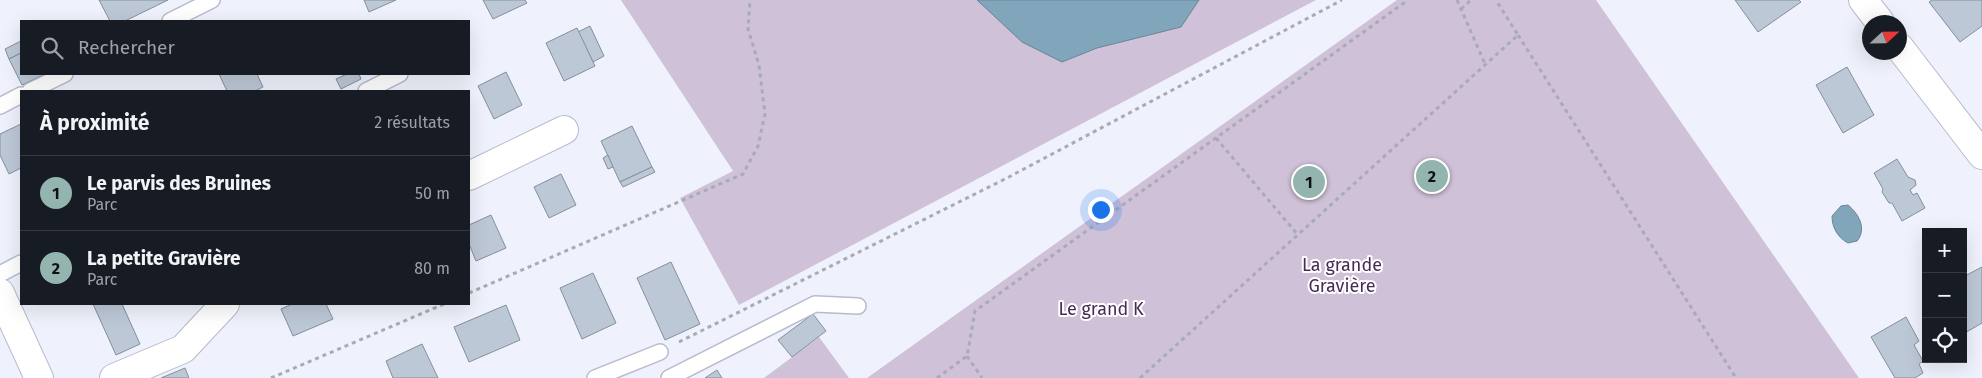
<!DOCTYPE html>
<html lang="fr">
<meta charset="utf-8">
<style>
:root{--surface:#171b24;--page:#242831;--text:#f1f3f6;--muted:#9ea1a6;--line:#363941;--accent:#94b4af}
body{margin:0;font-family:"Fira Sans",sans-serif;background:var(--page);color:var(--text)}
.controls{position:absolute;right:15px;bottom:15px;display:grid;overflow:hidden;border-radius:0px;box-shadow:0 5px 20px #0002}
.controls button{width:45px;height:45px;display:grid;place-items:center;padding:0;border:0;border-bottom:1px solid var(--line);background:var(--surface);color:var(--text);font:25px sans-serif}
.compass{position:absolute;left:1862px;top:15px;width:45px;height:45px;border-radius:50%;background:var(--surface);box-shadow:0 5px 20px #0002;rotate:68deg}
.you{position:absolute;left:1100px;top:209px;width:18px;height:18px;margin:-12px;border:4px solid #fff;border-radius:50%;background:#1a73e8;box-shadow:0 0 0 8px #1a73e833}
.badge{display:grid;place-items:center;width:32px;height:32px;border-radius:50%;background:var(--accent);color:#111;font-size:16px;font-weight:700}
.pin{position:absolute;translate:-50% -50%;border:2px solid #fff;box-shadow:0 1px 5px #0006}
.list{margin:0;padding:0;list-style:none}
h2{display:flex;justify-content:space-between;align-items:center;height:65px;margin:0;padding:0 20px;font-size:21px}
h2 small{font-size:16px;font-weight:400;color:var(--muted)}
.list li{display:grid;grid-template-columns:32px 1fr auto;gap:15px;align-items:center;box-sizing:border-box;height:75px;padding:0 20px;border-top:1px solid var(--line)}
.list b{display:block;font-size:19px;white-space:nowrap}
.list p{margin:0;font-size:16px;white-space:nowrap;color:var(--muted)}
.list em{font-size:16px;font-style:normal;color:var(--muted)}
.icon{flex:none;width:28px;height:28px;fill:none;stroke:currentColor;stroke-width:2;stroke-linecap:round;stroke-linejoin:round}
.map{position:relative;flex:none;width:1982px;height:378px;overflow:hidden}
.search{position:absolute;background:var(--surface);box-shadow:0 5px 20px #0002;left:20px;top:20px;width:450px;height:55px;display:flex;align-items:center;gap:12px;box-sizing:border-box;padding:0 18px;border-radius:0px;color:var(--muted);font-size:19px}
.panel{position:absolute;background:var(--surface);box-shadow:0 5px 20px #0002;left:20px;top:90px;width:450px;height:215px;border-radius:0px}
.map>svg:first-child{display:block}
.green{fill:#cfc1d7}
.water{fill:#81a5ba;stroke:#6b8596}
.building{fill:#bdc8d7;stroke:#848f9d}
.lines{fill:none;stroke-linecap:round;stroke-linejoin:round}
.lane-casing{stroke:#b7bbcc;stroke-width:18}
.street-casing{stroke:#b7bbcc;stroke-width:30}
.path{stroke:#a9abb4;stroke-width:3;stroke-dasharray:4 4;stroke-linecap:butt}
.lane{stroke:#fff;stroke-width:15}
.street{stroke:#fff;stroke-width:28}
.labels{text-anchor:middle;stroke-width:4;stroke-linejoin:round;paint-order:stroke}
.park-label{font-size:18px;fill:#472b56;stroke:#fff}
</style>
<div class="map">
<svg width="1982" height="378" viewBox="0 0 1982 378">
<rect width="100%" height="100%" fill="#eff2fc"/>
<g class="green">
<path d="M621,0H1316L739,305L680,198L733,171Z"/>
<path d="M1397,0H1596L1859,378H867Z"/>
<path d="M819,337L849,378H764Z"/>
</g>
<g class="water">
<path d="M977,0H1199L1181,27L1097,48L1062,62L1022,42Z"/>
<path d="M1848,205C1859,214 1867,229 1857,241L1848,243C1837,237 1832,227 1832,216L1841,206Z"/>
</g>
<g class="building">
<path d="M99,0H168L125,21H110Z"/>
<path d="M364,0H396L369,12Z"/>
<path d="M483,0H525L527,3L493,19Z"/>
<path d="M1735,0H1799L1801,2L1758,32Z"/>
<path d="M1932,0H1982V26L1960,42L1929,2Z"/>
<path d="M590,26L604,56L593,62L578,32Z"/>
<path d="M577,28L595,66L564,81L546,43Z"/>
<path d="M21,41V53L9,59L5,49Z"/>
<path d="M21,53V74H45L22,85L9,59Z"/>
<path d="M1847,67L1874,115L1843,133L1816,85Z"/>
<path d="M506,72L522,105L494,119L478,86Z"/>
<path d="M219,74H257L263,87L255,91H227Z"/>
<path d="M347,74H359L361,79L341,89L336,79Z"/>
<path d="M21,124V168L9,174L0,155V134Z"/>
<path d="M632,126L652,167L620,182L601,141Z"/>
<path d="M608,155L613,167L608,169L603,158Z"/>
<path d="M1897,159L1908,177L1915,180L1916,185L1910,190L1913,195L1917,193L1925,208L1902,221L1892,203H1889L1882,192L1883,189L1874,173Z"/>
<path d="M652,167L655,172L623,187L620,182Z"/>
<path d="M561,174L576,205L549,218L534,187Z"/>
<path d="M491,215L506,248L476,261L469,244V225Z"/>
<path d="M671,262L700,324L665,340L637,278Z"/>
<path d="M1982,267V323L1963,334V277Z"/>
<path d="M593,273L616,323L582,339L560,288Z"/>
<path d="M93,304H122L140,344L116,355Z"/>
<path d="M292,304H326L333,319L293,336L281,309Z"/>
<path d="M506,305L520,340L469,362L454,327Z"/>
<path d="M813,314L826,331L792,357L778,340Z"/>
<path d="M1906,317L1919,341L1914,345L1923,361L1919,364L1923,373L1915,378H1895L1871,337Z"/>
<path d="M422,344L438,378H393L386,361Z"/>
<path d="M185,368L189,378H161Z"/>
<path d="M717,370L722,378H705Z"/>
</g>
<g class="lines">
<g class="lane-casing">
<g id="lane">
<path d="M170,21L212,0"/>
<path d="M30,91L65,74"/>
<path d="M366,91L400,74"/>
<path d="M0,106L21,95"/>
<path d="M0,274L21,263"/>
<path d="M595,378L660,352"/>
<path d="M669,378L815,304L858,306"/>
</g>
</g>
<g class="street-casing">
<g id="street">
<path d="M1863,0L1880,22"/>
<path d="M1900,48L1982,155"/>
<path d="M469,176L564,130"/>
<path d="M0,293L39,378"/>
<path d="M114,378L183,349L225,304"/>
</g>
</g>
<g class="path">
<path d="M1457,0L1485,64"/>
<path d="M1461,9L1471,0"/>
<path d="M1518,35L1736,378"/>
<path d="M1216,138L1298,235"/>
<path d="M469,293L743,174L758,146L765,114L759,65L748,29L750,0"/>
<path d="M679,342L1005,179L1342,0"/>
<path d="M967,356L982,378"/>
<path d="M271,378L444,304"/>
<path d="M937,378L967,356L975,311L1408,0"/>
<path d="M1140,378L1518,35L1496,0"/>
</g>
<use href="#lane" class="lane"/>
<use href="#street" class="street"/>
</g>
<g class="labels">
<g class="park-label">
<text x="1342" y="271">La grande<tspan x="1342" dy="21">Gravière</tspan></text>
<text x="1101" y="315">Le grand K</text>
</g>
</g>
</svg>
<div class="controls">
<button>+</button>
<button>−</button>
<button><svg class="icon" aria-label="locate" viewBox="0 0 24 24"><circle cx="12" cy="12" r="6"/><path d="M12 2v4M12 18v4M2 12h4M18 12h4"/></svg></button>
</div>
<svg class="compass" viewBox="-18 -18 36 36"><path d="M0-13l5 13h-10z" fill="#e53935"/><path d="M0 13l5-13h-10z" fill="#9ea1a6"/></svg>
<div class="you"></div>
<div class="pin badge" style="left:1309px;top:182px">1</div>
<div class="pin badge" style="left:1432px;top:176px">2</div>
<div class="search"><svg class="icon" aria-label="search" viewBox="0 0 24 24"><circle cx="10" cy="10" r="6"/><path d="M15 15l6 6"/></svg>Rechercher</div>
<section class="panel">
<h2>À proximité<small>2 résultats</small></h2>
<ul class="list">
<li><span class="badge">1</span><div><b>Le parvis des Bruines</b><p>Parc</p></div><em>50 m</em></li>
<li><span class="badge">2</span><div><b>La petite Gravière</b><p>Parc</p></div><em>80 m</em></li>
</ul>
</section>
</div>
